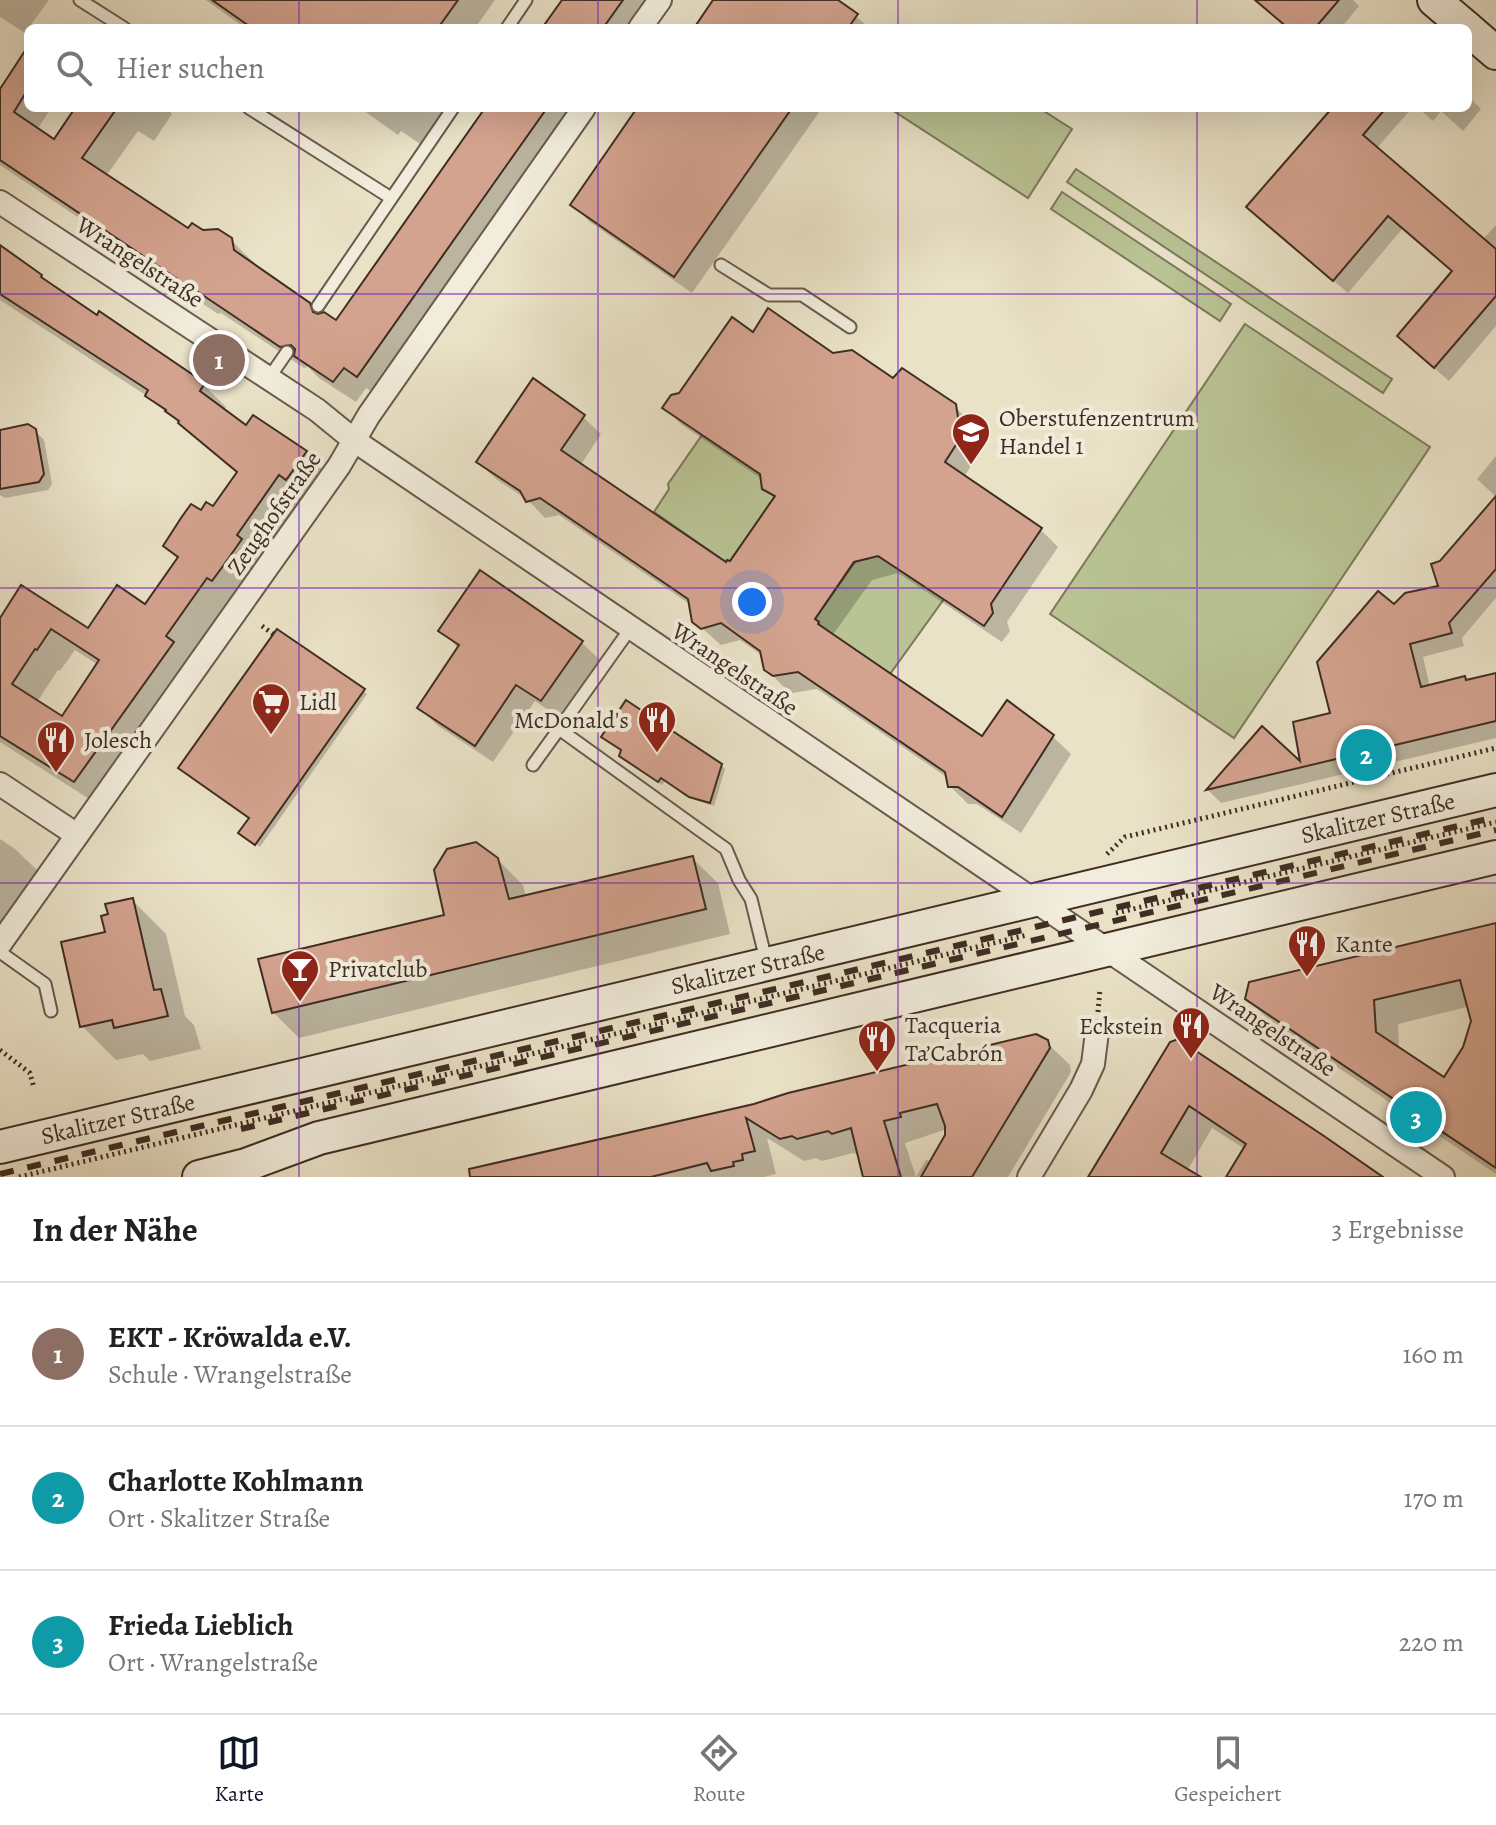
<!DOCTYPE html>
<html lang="de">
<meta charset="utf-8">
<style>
:root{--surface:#fff;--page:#f6f6f6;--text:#222;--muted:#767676;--line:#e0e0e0;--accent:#111827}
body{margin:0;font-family:Alegreya,serif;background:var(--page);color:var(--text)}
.you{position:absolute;left:752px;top:602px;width:28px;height:28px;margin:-20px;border:6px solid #fff;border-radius:50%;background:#1a73e8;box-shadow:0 0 0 12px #1a73e833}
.badge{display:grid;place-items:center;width:52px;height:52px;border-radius:50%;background:var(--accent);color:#fff;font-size:26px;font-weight:700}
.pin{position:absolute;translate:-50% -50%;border:4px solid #fff;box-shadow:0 2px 8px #0006}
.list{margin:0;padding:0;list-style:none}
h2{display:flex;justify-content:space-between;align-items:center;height:104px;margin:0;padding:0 32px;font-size:34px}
h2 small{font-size:26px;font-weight:400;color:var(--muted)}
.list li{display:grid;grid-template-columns:52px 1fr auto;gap:24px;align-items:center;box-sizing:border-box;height:144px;padding:0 32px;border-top:2px solid var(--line)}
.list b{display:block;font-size:30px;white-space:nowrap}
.list p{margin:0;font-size:26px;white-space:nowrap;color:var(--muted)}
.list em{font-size:26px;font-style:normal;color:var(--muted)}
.icon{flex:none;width:44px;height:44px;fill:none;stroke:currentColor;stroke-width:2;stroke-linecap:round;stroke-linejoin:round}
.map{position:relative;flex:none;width:1496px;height:1177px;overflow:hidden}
.search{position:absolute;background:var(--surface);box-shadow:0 8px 32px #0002;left:24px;right:24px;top:24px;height:88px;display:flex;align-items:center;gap:20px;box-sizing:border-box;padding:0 28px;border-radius:12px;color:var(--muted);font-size:30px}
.sheet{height:536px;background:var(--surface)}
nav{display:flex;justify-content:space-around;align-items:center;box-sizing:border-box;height:112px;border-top:2px solid var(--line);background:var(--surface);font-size:22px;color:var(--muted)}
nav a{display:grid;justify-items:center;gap:4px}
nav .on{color:var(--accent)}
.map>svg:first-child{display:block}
.green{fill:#b9c394;stroke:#7c785c;stroke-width:2}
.shadow{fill:#0003;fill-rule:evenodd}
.building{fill:#d4a38f;stroke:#3f2d24;stroke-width:2;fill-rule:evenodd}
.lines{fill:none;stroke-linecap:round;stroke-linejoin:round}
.lane-casing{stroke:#6a5a4d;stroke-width:15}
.street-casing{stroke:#6a5a4d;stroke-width:26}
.secondary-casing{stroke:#3f2d24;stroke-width:36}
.path{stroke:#3f2d24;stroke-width:5;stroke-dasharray:2 4;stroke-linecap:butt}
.lane{stroke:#f1ecdb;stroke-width:11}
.street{stroke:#f1ecdb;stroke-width:22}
.secondary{stroke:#f1ecdb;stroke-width:32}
.rail{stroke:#3f2d24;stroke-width:6;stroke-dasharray:14 14;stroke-linecap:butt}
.grid{fill:none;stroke:#7b2cbf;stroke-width:2;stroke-opacity:0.55}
.labels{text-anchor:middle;stroke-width:8;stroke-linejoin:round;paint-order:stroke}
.street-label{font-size:24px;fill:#3f2d24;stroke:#f1ecdb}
.poi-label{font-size:24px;fill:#3f2d24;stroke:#f1ecdb;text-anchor:start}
</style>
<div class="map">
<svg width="1496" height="1177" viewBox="0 0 1496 1177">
<rect width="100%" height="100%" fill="#eae2c7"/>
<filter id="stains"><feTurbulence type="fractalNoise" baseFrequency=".0025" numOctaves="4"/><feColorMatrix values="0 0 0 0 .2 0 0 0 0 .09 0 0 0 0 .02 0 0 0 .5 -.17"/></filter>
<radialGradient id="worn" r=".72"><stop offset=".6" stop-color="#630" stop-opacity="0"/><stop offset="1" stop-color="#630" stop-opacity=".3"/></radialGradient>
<g class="green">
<path d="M889,108H1039L1072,129L1028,198Z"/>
<path d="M1076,169L1392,379L1383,393L1067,182Z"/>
<path d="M1062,192L1231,304L1220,321L1051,209Z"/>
<path d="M1245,324L1430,447L1234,738L1050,614Z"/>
<path d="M702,435L766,478L762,489L775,496L730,561L726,562L654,512L669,489L668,484Z"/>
<path d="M875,554L944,599L890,674L818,624L819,622L815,619L860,555L867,559Z"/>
</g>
<g class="shadow">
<path d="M0,0H49L25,33L0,17Z"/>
<path d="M206,0H495L475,28H245Z"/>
<path d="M565,0H660L640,28H545Z"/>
<path d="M716,0H835L870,28H696Z"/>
<path d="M1255,0H1353L1359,6L1341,28H1288Z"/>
<path d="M28,50V108H51L37,130L55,142L78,108H166L172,114L154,141L138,131L106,176L188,231L230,239L253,262L254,266L309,304L320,316L337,323L488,108H584L380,397L366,388L356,402L319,378L308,367L304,368L221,313L218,314L203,304L194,295L0,165V93Z"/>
<path d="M1468,96L1481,109L1463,131L1441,111L1433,121L1418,108H1468Z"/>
<path d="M360,108H455L426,148L401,131L398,135Z"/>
<path d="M640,108H822L692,293L590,222L572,204Z"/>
<path d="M1335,108H1412L1376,149L1482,240L1496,225V326L1449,381L1413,350L1454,272L1403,228L1348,293L1263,221Z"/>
<path d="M0,249L97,318L204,385L226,407L224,411L246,428L305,452L328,475L309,501L302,496L259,559L263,563L236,602L231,599L188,659L196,666L97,804L0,742V622L88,631L145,606L178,559L165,546L201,513L213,509L238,474L150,398L0,300ZM75,650L98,665L62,718L37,702L58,670L60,671Z"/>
<path d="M754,334L833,355L954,406L972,424L978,455L964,477L1041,530L1058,547L1007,622L1010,631L1002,642L898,573L872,580L832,636L983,739L1008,703L1053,737L1071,754L1021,833L977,804H968L950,786L948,778L817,689L792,693L784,687L766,669L763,656L740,640L721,645L694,621L691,605L559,515L545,518L528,500L496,479L478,462L583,417L601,434L580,466L726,565L730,564L775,499L764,488L763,480L682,425L664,407Z"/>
<path d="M35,431L44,440L52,484L48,490L5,498L0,495V432Z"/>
<path d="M1496,456V497L1477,479Z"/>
<path d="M1496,499V598L1462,638L1464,646L1423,657L1430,687L1464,678L1468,682L1496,675V738L1221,803L1208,790L1262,729L1303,766L1394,607L1440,587L1441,563Z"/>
<path d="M480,573L582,643L600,660L560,718L535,701L493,762L437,725L420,708L459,649L441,630Z"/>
<path d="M363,691L367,694L260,847L245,836L251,818Z"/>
<path d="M626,760L721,765L725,769L714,806L695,800L665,781L662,785Z"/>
<path d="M0,839L15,849L39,872L0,941Z"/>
<path d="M692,858L718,883L730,934L299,1038L273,1012L446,916L497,859L523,885L526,897Z"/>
<path d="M132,900L166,934L185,1016L194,1025L201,1049L150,1061L143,1054L116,1060L82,1026L107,934Z"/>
<path d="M1496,925V1006L1483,1003L1398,1024L1399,1050L1445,1080L1496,1015V1174L1272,1023L1248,999Z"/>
<path d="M1046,1042L1070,1065L1071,1072L1008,1177H916L926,1160L932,1162L947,1136V1129L905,1143L916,1177H865L860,1155L853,1153L822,1161L816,1158L804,1161L767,1138L776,1174L764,1177H501Z"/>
<path d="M1171,1043L1375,1177H1091ZM1212,1128L1245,1149L1228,1177H1196L1187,1171Z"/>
</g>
<g class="building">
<path d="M212,0H458L438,28H252Z"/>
<path d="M562,0H623L603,28H542Z"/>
<path d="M713,0H838L858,14L848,28H694Z"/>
<path d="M1255,0H1339L1315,28H1288Z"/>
<path d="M28,46V89L14,112L54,139L75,108H117L82,158L188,228L192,223L203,230L218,229L232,238L234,250L310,303L313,312L318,314L324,312L336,320L485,108H547L357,377L344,368L333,382L294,356L295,349L291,345L280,347L198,292L194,293L179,283V280L0,160V89Z"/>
<path d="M637,108H792L674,277L570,205Z"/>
<path d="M1332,108H1386L1363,135L1496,249V296L1434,368L1397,336L1452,271L1388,216L1333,281L1246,207Z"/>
<path d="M0,245L42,275L41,277L97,315L99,311L205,383L200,391L246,425L253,415L307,451L286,480L279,475L237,535L242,539L223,566L212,581L207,578L166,636L174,642L74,782L0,736V618L21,585L88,628L117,585L145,604L178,557L163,546L181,518L191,504L201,510L206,502L213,506L237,472L178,423L179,421L165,411L166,410L145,396L148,390L0,294ZM51,629L99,660L62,716L12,684L35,649L37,650Z"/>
<path d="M768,308L833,353L852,350L893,378L902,368L956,404L961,437L945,462L1042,528L991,604L993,613L984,626L878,556L854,562L815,619L819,622L818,624L982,736L1007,700L1054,735L1002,817L958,787H948L945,772L798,672L773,676L764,670L760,651L721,623L701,629L692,622L688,599L540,498L526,502L520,491L476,462L533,378L585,415L561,450L726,562L727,560L730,561L775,496L762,489L760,474L662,408L671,395L679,393L732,317L753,332Z"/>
<path d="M28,424L36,429L44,474L39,482L0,489V430Z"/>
<path d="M1496,496V569L1449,623L1452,633L1410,644L1421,687L1465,676L1466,680L1496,673V721L1206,790L1262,726L1300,761L1293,722L1330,713L1317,662L1378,591L1394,604L1405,593L1438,586L1431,564L1440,561Z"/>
<path d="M480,570L583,641L541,701L516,685L475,746L417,708L459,645L438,631Z"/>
<path d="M277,629L365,689L255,845L238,833L249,818L178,768Z"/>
<path d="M626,700L722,764L710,803L689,797L661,778L658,782L619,756L621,750L601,737Z"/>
<path d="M476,842L498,858L509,899L693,856L706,909L272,1013L258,959L444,915L434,870L447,849Z"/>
<path d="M133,898L154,990L161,989L168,1016L114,1028L112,1020L80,1027L61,942L105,932L101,916L108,914L105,904Z"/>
<path d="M1496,923V1168L1245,999L1249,982ZM1460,980L1471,1021L1463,1047L1444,1077L1376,1032L1374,1000Z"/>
<path d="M1036,1034L1048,1040L1050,1048L972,1177H921L945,1135V1126L937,1104L900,1113L901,1117L884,1121L901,1177H863L851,1128L832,1134L828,1131L797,1139L792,1136L780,1139L746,1118L755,1151L742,1154L743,1160L733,1162L734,1166L711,1171L707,1163L651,1177H470L469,1169L754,1104L788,1093Z"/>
<path d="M1178,1039L1324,1136L1383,1177H1226L1246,1144L1189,1106L1161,1153L1201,1177H1088L1170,1042Z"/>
</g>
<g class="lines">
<g class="lane-casing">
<g id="lane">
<path d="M80,0L124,28"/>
<path d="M507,28L526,0"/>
<path d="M249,108L391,198"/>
<path d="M721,265L769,295H802L850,327"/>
<path d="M318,306L453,108"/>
<path d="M269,378L287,352"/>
<path d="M630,629L559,729L726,849L739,880L751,899L766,960"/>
<path d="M533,765L559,729"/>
<path d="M0,952L45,984L51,1011"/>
</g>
</g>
<g class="street-casing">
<g id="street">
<path d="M640,28L660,0"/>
<path d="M0,202L317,410L355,441L1443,1177"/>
<path d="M0,784L77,835"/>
<path d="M0,944L339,466L369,415L584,108"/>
<path d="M1029,1177L1081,1090L1093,1064L1097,1032"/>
</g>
</g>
<g class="secondary-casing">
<g id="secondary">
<path d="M1434,0L1467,28"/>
<path d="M1468,29L1496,53"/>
<path d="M0,1147L1496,790"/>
<path d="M199,1177L246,1165L319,1138L1496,857"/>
</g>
</g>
<g class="path">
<path d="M262,626L273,634"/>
<path d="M1107,854L1125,837L1496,748"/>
<path d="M1116,913L1496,822"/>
<path d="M1098,1012L1100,989"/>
<path d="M0,1050L30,1073L34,1088"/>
<path d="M19,1177L1027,935"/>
</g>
<use href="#lane" class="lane"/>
<use href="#street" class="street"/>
<use href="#secondary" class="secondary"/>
<g class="rail">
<path d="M241,1129L1496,830"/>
<path d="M0,1174L1496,817"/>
</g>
</g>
<path class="grid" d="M299,0V28M598,0V28M898,0V28M1197,0V28M299,108V1177M598,108V1177M898,108V1177M1197,108V1177M0,294H1496M0,588H1496M0,883H1496"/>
<defs>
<g id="school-pin" transform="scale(2)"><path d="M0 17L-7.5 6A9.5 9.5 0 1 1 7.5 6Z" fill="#8f2418" stroke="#f1ecdb"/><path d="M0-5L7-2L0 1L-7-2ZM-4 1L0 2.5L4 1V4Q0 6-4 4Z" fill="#fff"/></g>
<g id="supermarket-pin" transform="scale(2)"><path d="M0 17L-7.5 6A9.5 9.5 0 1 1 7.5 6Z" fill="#8f2418" stroke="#f1ecdb"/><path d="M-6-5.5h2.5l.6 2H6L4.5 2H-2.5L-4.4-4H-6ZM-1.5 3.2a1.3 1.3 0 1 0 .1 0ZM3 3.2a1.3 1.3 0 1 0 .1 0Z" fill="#fff"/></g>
<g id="restaurant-pin" transform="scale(2)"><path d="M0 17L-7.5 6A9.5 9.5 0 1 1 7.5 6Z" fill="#8f2418" stroke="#f1ecdb"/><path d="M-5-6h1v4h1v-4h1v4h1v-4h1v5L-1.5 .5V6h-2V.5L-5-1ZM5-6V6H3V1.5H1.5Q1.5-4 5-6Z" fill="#fff"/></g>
<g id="bar-pin" transform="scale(2)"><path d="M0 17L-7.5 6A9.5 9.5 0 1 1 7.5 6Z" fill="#8f2418" stroke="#f1ecdb"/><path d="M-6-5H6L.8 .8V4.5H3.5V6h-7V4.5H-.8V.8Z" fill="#fff"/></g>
</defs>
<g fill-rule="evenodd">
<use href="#school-pin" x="971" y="432"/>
<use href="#supermarket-pin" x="271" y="702"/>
<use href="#restaurant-pin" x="657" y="720"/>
<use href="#restaurant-pin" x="56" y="740"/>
<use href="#restaurant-pin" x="1307" y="944"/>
<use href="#bar-pin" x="300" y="969"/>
<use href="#restaurant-pin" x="1191" y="1026"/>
<use href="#restaurant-pin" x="877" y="1039"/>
</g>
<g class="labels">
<g class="street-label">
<text transform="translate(140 262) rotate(33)" y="8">Wrangelstraße</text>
<text transform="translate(274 513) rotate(-55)" y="8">Zeughofstraße</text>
<text transform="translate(735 669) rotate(34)" y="8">Wrangelstraße</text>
<text transform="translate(1378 818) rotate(-13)" y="8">Skalitzer Straße</text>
<text transform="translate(748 969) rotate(-13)" y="8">Skalitzer Straße</text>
<text transform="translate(1273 1030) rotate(34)" y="8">Wrangelstraße</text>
<text transform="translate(118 1119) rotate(-13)" y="8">Skalitzer Straße</text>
</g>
<g class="poi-label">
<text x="999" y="426">Oberstufenzentrum<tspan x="999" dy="28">Handel 1</tspan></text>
<text x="299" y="710">Lidl</text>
<text x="629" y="728" text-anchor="end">McDonald's</text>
<text x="84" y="748">Jolesch</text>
<text x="1335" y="952">Kante</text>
<text x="328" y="977">Privatclub</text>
<text x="905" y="1033">Tacqueria<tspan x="905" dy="28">Ta’Cabrón</tspan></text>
<text x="1163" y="1034" text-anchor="end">Eckstein</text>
</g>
</g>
<rect width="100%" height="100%" filter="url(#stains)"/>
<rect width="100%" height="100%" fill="url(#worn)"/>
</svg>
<div class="you"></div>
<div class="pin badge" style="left:219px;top:360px;background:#8d6e63">1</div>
<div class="pin badge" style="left:1366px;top:755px;background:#0f9aa8">2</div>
<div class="pin badge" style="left:1416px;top:1117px;background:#0f9aa8">3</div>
<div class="search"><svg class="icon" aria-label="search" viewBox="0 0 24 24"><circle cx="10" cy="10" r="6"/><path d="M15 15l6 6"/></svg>Hier suchen</div>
</div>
<section class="sheet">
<h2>In der Nähe<small>3 Ergebnisse</small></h2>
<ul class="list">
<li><span class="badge" style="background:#8d6e63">1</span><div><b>EKT - Kröwalda e.V.</b><p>Schule · Wrangelstraße</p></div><em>160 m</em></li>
<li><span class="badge" style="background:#0f9aa8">2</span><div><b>Charlotte Kohlmann</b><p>Ort · Skalitzer Straße</p></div><em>170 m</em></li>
<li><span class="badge" style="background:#0f9aa8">3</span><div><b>Frieda Lieblich</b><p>Ort · Wrangelstraße</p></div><em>220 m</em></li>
</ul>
</section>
<nav>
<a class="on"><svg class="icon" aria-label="map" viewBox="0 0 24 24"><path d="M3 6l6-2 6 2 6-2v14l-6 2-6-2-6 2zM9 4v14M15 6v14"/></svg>Karte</a>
<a><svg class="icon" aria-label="directions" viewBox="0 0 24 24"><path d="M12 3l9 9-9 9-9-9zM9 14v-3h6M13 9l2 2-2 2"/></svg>Route</a>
<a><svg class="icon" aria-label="saved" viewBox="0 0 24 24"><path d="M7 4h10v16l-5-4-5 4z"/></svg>Gespeichert</a>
</nav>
